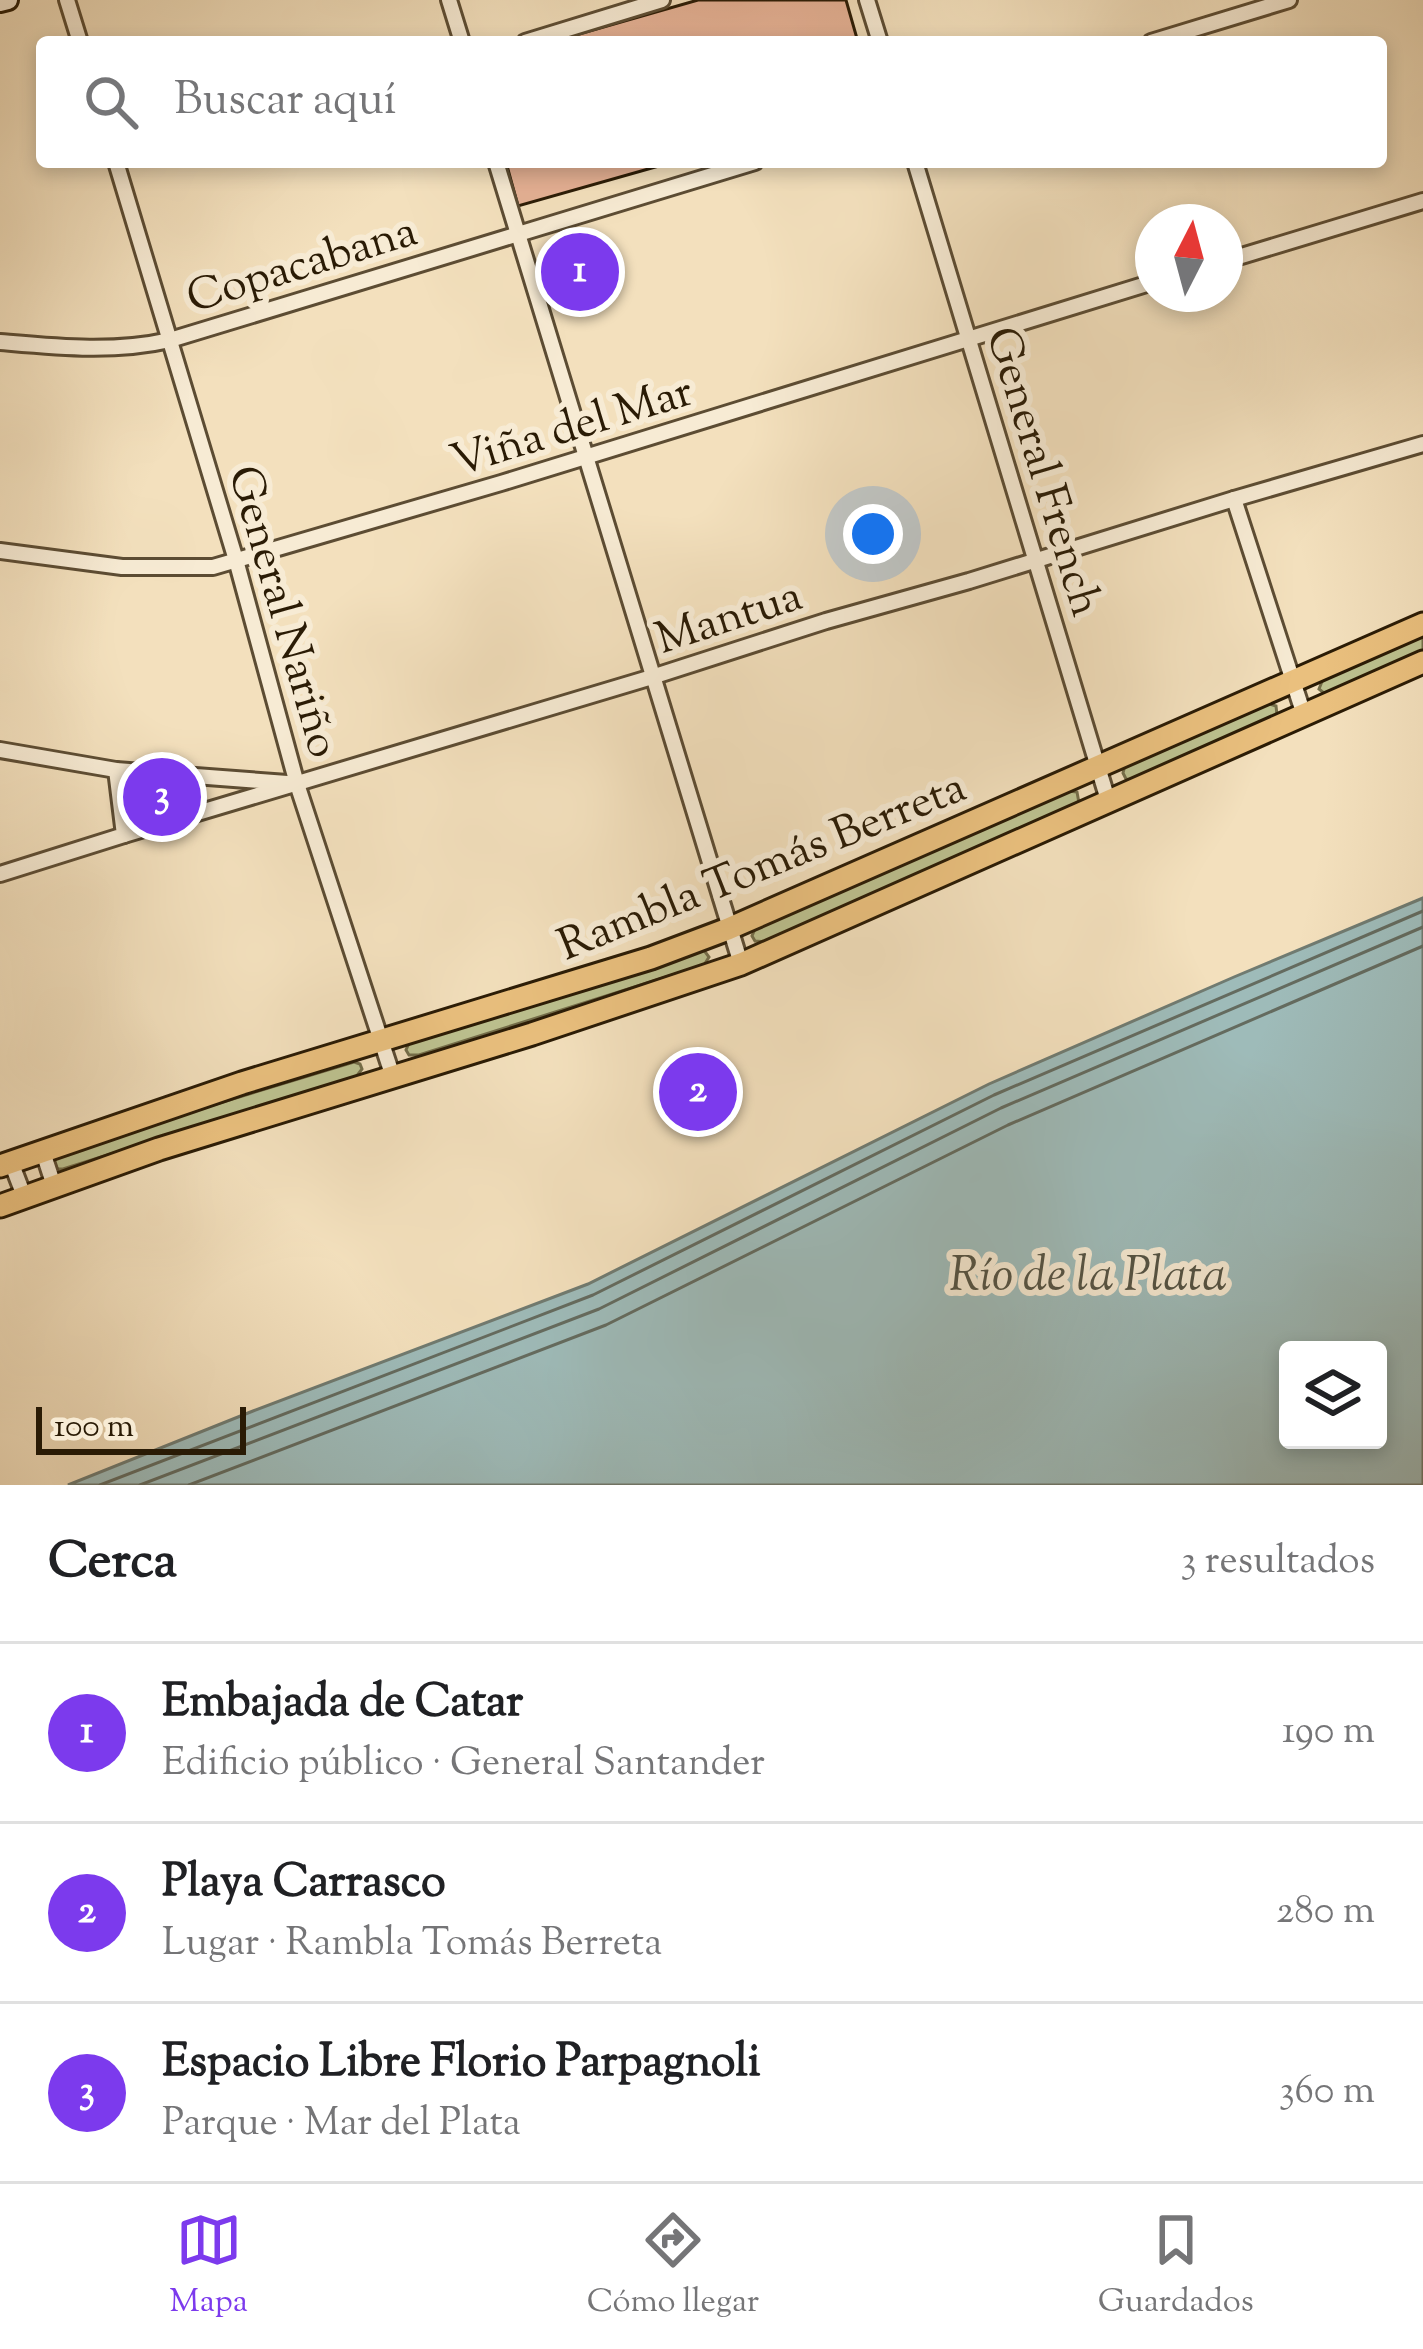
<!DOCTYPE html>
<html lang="es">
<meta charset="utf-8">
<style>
:root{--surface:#fff;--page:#f6f6f6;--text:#202124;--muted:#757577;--line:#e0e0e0;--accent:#7c3aed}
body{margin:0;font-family:"Sorts Mill Goudy",serif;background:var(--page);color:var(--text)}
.controls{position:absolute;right:36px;bottom:36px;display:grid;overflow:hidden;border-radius:12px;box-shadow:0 6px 18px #0003}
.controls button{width:108px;height:108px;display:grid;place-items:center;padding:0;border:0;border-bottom:3px solid var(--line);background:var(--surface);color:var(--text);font:60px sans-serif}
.compass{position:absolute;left:1135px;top:204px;width:108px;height:108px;border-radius:50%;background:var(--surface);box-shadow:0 6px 18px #0003;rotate:6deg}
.scale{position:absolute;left:36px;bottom:30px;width:210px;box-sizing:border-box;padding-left:12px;border:6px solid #2a1b05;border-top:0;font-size:33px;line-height:42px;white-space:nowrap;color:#2a1b05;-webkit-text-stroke:9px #f7ebd4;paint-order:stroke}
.you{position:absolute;left:873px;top:534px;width:42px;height:42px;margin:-30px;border:9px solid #fff;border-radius:50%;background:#1a73e8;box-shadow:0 0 0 18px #1a73e833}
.badge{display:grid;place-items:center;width:78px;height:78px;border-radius:50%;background:var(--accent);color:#fff;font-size:39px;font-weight:700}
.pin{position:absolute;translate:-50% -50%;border:6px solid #fff;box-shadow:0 3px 12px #0006}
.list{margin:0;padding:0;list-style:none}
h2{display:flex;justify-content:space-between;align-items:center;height:156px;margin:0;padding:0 48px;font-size:51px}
h2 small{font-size:39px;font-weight:400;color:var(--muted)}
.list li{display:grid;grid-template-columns:78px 1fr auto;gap:36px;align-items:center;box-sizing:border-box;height:180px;padding:0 48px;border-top:3px solid var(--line)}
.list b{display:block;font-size:45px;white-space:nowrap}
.list p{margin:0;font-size:39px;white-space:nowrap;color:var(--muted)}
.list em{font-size:39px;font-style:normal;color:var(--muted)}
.icon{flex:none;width:66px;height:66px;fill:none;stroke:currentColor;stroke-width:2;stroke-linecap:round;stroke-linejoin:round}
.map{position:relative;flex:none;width:1423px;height:1485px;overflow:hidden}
.search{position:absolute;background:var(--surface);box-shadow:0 6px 18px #0003;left:36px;right:36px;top:36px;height:132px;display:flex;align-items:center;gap:30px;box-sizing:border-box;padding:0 42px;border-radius:12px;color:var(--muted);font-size:45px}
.sheet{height:696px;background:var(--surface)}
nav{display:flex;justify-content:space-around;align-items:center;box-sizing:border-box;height:168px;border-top:3px solid var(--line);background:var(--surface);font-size:33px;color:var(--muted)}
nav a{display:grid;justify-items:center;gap:6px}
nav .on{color:var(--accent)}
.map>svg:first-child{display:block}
.green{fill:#bdc290;stroke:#746e4a;stroke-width:3}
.water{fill:#9ebbb9;stroke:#707b71;stroke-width:3;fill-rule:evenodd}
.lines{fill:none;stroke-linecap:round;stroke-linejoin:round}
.shore{stroke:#646b5f;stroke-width:3}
.building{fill:#e5b195;stroke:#2a1b05;stroke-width:3}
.minor-casing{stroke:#5c4c33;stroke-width:20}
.secondary-casing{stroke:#2a1b05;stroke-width:24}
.primary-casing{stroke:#2a1b05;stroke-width:27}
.minor{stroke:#f7ebd4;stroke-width:14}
.secondary{stroke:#f7ebd4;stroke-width:18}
.primary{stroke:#eac07e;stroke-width:21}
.labels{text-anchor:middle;stroke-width:12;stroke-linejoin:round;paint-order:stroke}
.street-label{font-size:45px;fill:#2a1b05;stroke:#f7ebd4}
.water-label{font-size:48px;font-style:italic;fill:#535344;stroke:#f7ebd4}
</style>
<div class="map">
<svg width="1423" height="1485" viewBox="0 0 1423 1485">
<rect width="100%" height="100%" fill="#f3e0bd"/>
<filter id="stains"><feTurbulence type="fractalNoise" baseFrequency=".00167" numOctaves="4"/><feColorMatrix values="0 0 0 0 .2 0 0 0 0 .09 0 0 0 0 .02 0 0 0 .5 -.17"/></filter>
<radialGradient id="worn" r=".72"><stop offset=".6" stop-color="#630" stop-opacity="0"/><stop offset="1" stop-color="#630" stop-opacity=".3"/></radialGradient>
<g class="green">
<path d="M1423,634V654L1325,694L1319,689L1323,679Z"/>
<path d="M1266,703L1276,706L1277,715L1273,718L1131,780L1126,779L1123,773L1125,765Z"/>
<path d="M137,779L187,784L194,787L197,800L193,805L147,819L134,818C127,809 125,791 131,781Z"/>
<path d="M1068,791L1077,792L1079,803L767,942L755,941L752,936L755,929L762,926Z"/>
<path d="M703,949L709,957L704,965L419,1055H409L406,1050L410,1041Z"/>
<path d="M354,1062L360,1064L362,1069L356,1077L63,1169H58L52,1164L54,1156L85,1144Z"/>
</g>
<path class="water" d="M1423,898V1485H68L253,1411L588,1284L989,1084L1234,977ZM1288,1350H1378V1440H1288Z"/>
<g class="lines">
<g class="shore">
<path d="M100,1485L593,1295L994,1095L1423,911"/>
<path d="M140,1485L599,1309L1001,1108L1423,927"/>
<path d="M189,1485L606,1325L1008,1125L1423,946"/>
</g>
</g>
<g class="building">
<path d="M698,0H846L858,42H551Z"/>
<path d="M506,162H673L518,206Z"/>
</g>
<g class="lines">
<g class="minor-casing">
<g id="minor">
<path d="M67,0L80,42"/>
<path d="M449,0L462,42"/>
<path d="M867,0L880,42"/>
<path d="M525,42L662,0"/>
<path d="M1151,42L1289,0"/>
<path d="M116,162L236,560L297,784L393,1077"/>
<path d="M496,162L741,964"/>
<path d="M915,162L1108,800"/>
<path d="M1225,261L1423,201"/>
<path d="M0,342C57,347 113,353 170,340L755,162"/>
<path d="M1234,499L1304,715"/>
<path d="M0,551L122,567H213L501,483L1153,282"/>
<path d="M0,750L116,770L287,783"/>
<path d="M124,835L652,677L826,621L969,581L1234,499L1423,444"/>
<path d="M0,874L124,835L116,770"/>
<path d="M43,1152L54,1186"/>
<path d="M11,1162L24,1196"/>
</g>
</g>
<g class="secondary-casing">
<path id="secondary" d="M0,2L8,0"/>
</g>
<g class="primary-casing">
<g id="primary">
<path d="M0,1166L242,1083L651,958L728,929L1423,624"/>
<path d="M0,1206L159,1149L532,1034L741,964L1423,662"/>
</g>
</g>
<use href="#minor" class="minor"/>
<use href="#secondary" class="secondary"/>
<use href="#primary" class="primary"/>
</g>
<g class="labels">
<g class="street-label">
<text transform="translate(301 262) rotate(-17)" y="16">Copacabana</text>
<text transform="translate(571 424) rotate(-17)" y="16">Viña del Mar</text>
<text transform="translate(1046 471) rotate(73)" y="16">General French</text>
<text transform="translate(286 611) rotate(74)" y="16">General Nariño</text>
<text transform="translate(728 615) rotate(-18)" y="16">Mantua</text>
<text transform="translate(761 864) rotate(-22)" y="16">Rambla Tomás Berreta</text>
</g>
<g class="water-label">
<text x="1088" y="1289">Río de la Plata</text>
</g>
</g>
<rect width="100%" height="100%" filter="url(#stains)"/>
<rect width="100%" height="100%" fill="url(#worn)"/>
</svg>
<div class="controls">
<button><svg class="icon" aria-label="layers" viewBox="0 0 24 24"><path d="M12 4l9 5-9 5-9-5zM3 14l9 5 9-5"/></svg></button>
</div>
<svg class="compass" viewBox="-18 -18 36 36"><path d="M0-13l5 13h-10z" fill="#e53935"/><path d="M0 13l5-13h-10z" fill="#757577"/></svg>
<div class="scale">100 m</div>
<div class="you"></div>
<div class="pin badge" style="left:580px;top:272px">1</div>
<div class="pin badge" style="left:698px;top:1092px">2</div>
<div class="pin badge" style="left:162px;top:797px">3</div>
<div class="search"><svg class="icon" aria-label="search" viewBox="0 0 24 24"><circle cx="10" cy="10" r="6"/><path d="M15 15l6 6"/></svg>Buscar aquí</div>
</div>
<section class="sheet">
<h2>Cerca<small>3 resultados</small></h2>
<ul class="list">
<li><span class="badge">1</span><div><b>Embajada de Catar</b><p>Edificio público · General Santander</p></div><em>190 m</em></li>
<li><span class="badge">2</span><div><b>Playa Carrasco</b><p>Lugar · Rambla Tomás Berreta</p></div><em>280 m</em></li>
<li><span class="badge">3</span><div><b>Espacio Libre Florio Parpagnoli</b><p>Parque · Mar del Plata</p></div><em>360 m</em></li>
</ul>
</section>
<nav>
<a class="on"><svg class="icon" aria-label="map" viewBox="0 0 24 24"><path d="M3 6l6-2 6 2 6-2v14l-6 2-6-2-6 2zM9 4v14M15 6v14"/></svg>Mapa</a>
<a><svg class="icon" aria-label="directions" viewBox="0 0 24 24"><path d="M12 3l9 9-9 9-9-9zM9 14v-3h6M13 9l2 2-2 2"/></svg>Cómo llegar</a>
<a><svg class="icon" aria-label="saved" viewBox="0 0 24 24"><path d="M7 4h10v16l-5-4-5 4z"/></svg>Guardados</a>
</nav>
